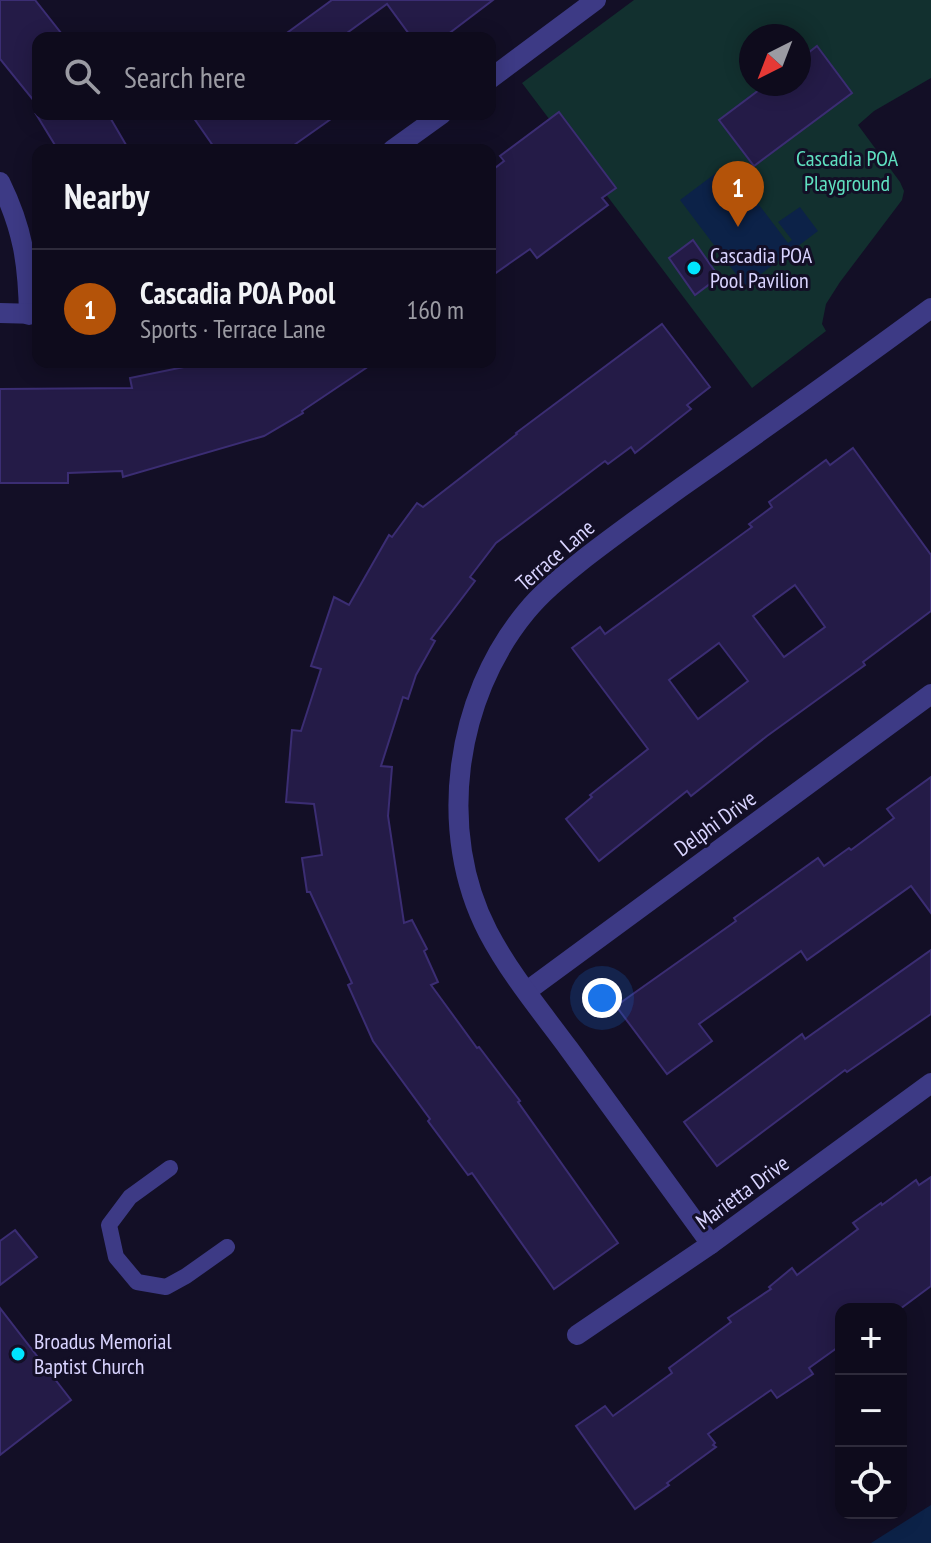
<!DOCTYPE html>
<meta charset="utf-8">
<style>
:root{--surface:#0e0b1c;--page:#1c1929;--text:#f1f3f6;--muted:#9b9ba3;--line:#2e2b3b;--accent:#b45309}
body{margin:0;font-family:"PT Sans Narrow",sans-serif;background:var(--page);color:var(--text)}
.controls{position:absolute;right:24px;bottom:24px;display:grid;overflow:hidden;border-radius:16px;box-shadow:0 4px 20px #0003}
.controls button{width:72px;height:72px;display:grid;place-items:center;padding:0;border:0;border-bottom:2px solid var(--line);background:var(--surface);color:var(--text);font:40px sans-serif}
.compass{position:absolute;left:739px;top:24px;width:72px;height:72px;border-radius:50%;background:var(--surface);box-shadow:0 4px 20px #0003;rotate:222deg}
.you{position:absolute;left:602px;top:998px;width:28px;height:28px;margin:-20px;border:6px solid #fff;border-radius:50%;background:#1a73e8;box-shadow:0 0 0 12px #1a73e833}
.badge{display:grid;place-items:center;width:52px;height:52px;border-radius:50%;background:var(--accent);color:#fff;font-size:26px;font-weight:700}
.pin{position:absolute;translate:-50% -66px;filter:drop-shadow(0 2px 4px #0008)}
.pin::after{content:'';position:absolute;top:42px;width:28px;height:24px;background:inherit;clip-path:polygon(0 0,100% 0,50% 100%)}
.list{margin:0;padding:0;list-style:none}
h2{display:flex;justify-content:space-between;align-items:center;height:104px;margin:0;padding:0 32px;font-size:34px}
h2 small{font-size:26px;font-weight:400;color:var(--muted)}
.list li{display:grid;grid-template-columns:52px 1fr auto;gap:24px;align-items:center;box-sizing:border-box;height:120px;padding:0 32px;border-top:2px solid var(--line)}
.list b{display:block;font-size:30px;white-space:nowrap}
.list p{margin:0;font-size:26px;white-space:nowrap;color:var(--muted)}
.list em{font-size:26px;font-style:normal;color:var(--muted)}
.icon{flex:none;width:44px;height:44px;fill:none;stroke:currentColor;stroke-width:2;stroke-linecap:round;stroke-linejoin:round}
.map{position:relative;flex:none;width:931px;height:1543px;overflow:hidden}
.search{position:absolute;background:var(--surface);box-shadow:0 4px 20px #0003;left:32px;top:32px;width:464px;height:88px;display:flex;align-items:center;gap:20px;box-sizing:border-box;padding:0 28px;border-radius:16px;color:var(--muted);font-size:30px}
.panel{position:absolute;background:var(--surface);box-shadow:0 4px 20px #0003;left:32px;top:144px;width:464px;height:224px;border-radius:16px}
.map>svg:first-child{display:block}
.green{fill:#12302f;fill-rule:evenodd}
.water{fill:#0c2248}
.building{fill:#241b47;stroke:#3b2d73;stroke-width:2;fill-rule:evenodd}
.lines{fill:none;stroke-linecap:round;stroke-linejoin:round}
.service{stroke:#3d3a85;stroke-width:16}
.minor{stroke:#3d3a85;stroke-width:20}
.poi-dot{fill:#00e5ff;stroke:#130f26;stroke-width:3}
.labels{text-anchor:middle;stroke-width:6;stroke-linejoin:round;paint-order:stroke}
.park-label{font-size:22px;fill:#5fe0c0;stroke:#130f26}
.poi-label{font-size:22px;fill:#d9d4ff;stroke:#130f26;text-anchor:start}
.street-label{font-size:22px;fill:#d9d4ff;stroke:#130f26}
</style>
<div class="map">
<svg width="931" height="1543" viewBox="0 0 931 1543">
<rect width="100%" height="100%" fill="#130f26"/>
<path class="green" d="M634,0H931V78L874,111L858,125L900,182L904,191L902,200L840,282L826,304L822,324L826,331L752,388L522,83ZM751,36H799V84H751Z"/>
<g class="water">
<path d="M728,164L788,243L792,240L778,222L800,207L818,231L745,286L680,200Z"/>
<path d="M931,1505V1543H871Z"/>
</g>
<g class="building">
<path d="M0,0H35L65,38H38V106L0,59Z"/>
<path d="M332,0H493L443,38H412L387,4L340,38H280Z"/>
<path d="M817,46L852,93L754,166L719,120L767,84H799V60Z"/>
<path d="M559,112L616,188L602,198L608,205L537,258L530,249L490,277V172L504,161L500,156Z"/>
<path d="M36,114H108L129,150H58Z"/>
<path d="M191,114H338L287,150H216Z"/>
<path d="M693,240L719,277L695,295L669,258Z"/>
<path d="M662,324L710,387L687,405L691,409L635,453L631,447L608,464L605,461L496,543L470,577L475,581L431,639L435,641L416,675L408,699L403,697L381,766L392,767L388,816L404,923L412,920L427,949L424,951L438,982L431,985L477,1048L479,1047L520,1101L518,1102L618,1243L554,1289L472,1173L468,1175L428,1121L430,1119L373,1041L348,985L352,983L310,892H307L302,858L322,855L314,804L286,802L292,730L301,731L321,669L311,666L334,597L349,605L389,535L392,537L417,503L423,507L517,434L516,433Z"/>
<path d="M182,362H375L302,411L303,413L264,436L123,477L122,471L68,473V483H0V389L132,388L130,378L184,367Z"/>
<path d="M853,448L931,555V611L863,662L865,665L767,736L691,796L687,791L599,861L566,819L592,797L590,795L648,749L572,648L600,627L605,634L752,527L749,524L772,507L769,502L826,460L830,465ZM795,585L825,627L784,657L753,616ZM719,643L748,681L698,719L669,680Z"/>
<path d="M931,777V913L911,886L807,960L801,951L699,1024L712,1041L667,1074L616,1006L736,921L734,918L818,858L824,866L849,848L851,850L894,818L887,809Z"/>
<path d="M931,950V1014L847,1072L845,1070L717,1166L684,1122L802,1034L805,1039Z"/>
<path d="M931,1177V1286L900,1309H841V1345L809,1368L813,1374L777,1398L771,1390L708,1434L715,1443L713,1445L716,1447L667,1483L669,1485L635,1509L576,1426L605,1406L613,1416L672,1373L669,1368L731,1322L728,1318L771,1289L769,1287L792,1268L797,1275L858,1229L853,1223L881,1203L882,1205L916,1180L919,1185Z"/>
<path d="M15,1230L37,1257L0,1285V1241Z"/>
<path d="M0,1308L71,1400L0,1455Z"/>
</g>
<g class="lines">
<path class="service" d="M170,1168L130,1197L109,1225L116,1257L137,1282L166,1287L186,1276L227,1247"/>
<g class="minor">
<path d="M490,79L596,0"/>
<path d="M392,150L442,114"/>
<path d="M0,182C23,229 28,263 29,315"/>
<path d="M0,313L38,314"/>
<path d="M527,991L931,694"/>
<path d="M711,1244C664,1179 616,1114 569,1049C541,1011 510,974 488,932C436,832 455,698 526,612C543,591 564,575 585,558C616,534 648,511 680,488C764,429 848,369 931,308"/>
<path d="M577,1335L711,1244L931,1083"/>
</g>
</g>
<g class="poi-dot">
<circle cx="694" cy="268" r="8"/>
<circle cx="18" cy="1354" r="8"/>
</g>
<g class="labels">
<g class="park-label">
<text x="847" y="166">Cascadia POA<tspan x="847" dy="25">Playground</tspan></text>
</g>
<g class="poi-label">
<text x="710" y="263">Cascadia POA<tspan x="710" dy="25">Pool Pavilion</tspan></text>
<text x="34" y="1349">Broadus Memorial<tspan x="34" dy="25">Baptist Church</tspan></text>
</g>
<g class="street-label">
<text transform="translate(555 555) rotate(-41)" y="8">Terrace Lane</text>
<text transform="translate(715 823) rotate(-36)" y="8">Delphi Drive</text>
<text transform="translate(742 1192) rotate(-36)" y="8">Marietta Drive</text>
</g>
</g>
</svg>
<div class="controls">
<button>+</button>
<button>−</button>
<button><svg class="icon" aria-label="locate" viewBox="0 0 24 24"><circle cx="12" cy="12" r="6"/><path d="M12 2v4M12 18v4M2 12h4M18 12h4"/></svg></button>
</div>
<svg class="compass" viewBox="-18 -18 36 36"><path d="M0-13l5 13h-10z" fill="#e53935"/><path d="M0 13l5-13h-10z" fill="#9b9ba3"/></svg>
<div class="you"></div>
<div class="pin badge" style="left:738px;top:227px">1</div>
<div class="search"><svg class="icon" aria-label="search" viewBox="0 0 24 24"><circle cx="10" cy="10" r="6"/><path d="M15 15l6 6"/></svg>Search here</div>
<section class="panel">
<h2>Nearby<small></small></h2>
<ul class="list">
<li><span class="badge">1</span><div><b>Cascadia POA Pool</b><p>Sports · Terrace Lane</p></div><em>160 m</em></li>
</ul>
</section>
</div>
